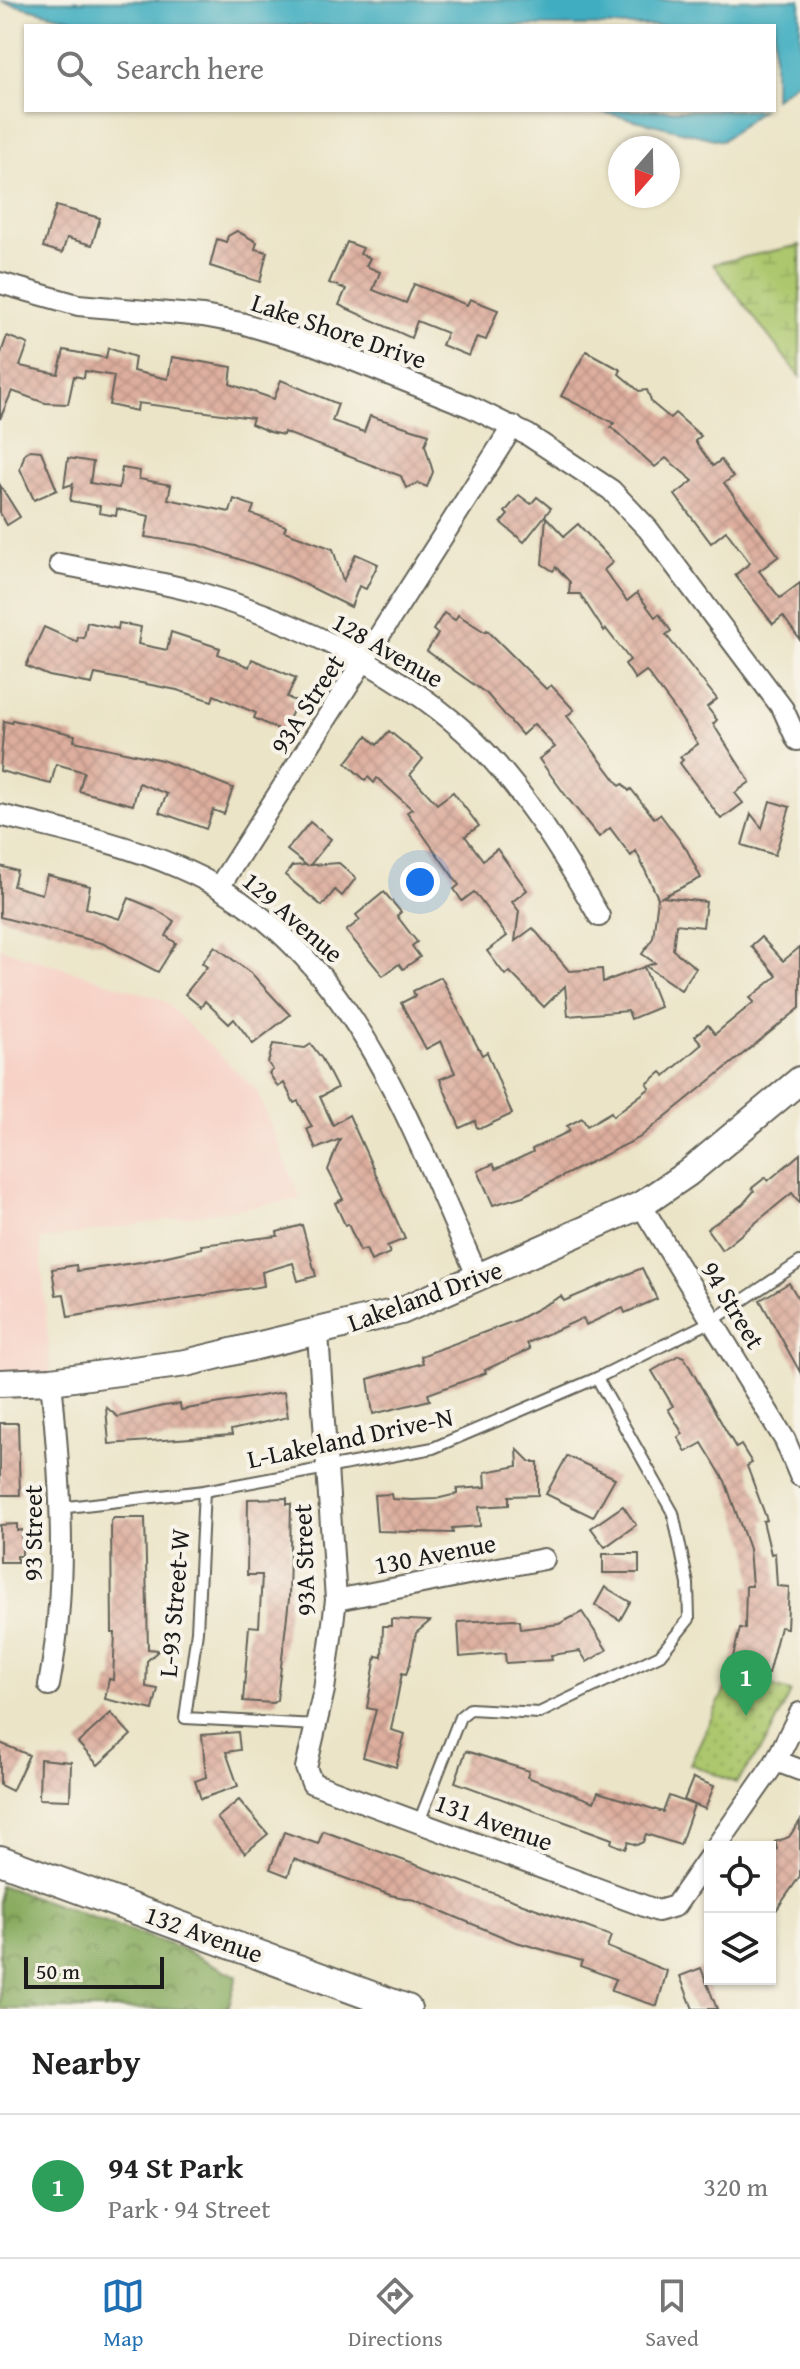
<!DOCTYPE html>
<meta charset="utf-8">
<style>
:root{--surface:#fff;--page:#f6f6f6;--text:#222;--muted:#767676;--line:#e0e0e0;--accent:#1f6fb2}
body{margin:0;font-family:"Gentium Book Plus",serif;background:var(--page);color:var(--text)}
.controls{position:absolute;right:24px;bottom:24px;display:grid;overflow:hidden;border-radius:0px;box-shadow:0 2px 6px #0004}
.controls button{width:72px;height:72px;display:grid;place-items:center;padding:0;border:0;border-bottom:2px solid var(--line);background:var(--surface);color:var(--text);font:40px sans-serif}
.compass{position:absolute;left:608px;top:136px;width:72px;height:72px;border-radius:50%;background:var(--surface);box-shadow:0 2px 6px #0004;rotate:200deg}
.scale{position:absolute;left:24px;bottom:20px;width:140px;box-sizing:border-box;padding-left:8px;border:4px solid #1c1c1c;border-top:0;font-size:22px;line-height:28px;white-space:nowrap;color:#1c1c1c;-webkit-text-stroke:6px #f7f3e8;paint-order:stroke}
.you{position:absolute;left:420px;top:882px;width:28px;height:28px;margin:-20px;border:6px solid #fff;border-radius:50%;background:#1a73e8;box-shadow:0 0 0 12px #1a73e833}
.badge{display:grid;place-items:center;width:52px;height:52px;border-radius:50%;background:var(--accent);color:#fff;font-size:26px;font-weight:700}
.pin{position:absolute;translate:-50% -66px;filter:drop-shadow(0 2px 4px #0008)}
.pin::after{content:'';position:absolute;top:42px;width:28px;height:24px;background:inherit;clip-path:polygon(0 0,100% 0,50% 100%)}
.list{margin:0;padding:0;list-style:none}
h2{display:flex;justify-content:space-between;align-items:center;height:104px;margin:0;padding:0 32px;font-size:34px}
h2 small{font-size:26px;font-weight:400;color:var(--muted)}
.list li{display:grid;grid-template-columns:52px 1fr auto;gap:24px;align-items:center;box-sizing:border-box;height:144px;padding:0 32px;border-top:2px solid var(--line)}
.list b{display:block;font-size:30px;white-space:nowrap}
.list p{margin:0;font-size:26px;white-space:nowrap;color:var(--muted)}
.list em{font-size:26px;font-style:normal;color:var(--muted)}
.icon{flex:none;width:44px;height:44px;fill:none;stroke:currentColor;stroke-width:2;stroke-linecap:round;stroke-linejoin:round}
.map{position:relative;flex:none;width:800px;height:2009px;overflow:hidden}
.search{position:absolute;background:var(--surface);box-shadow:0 2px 6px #0004;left:24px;right:24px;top:24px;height:88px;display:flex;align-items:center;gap:20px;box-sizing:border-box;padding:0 28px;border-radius:0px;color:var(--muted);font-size:30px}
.sheet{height:248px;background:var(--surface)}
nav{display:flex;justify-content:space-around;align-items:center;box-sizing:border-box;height:112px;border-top:2px solid var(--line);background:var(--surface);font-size:22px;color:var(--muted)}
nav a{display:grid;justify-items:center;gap:4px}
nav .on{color:var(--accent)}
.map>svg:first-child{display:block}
.built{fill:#f7d1c6}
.forest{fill:url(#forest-crowns);stroke:#52643e;stroke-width:2}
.wetland{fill:url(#wetland-marsh);stroke:#647244;stroke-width:2}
.park{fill:url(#park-dots);stroke:#647244;stroke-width:2}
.water{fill:#41adc0;stroke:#2e646e;stroke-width:2}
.building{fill:url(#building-cross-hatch)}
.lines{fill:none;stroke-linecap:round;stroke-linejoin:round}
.service-casing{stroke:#646258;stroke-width:14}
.minor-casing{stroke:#646258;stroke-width:24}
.tertiary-casing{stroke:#646258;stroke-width:30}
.secondary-casing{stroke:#646258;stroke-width:32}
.service{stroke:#fff;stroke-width:10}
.minor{stroke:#fff;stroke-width:20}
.tertiary{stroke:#fff;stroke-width:26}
.secondary{stroke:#fff;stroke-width:28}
.labels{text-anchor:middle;stroke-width:8;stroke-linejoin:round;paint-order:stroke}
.street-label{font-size:26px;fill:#1c1c1c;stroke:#f7f3e8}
</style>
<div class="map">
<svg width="800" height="2009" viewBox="0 0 800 2009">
<defs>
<pattern id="forest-crowns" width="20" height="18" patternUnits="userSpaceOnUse" patternTransform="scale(2)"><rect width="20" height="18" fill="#89ac60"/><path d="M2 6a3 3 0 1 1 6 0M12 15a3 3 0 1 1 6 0" fill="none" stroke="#6f8b4e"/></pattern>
<pattern id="wetland-marsh" width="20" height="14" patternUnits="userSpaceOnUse" patternTransform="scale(2)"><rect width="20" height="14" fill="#acc76d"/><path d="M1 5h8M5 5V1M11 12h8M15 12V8" fill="none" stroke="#93aa5e"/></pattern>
<pattern id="park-dots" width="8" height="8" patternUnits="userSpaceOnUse" patternTransform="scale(2)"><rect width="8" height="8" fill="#acc76d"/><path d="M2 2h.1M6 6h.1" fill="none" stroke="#93aa5e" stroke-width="1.8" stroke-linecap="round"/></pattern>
<pattern id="building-cross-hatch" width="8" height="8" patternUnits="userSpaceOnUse" patternTransform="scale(2)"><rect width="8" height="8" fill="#ddae9e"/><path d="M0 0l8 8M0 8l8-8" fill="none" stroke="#bd9588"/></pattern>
</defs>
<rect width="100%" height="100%" fill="#f7f3e8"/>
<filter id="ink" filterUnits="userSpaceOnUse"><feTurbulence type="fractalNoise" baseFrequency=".0125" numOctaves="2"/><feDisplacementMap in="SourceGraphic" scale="16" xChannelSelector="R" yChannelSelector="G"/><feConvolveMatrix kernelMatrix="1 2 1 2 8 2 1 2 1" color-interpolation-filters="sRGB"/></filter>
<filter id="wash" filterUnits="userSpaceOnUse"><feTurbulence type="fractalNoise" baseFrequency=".006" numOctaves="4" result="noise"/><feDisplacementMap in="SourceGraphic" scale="32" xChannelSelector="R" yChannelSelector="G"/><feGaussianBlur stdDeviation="1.8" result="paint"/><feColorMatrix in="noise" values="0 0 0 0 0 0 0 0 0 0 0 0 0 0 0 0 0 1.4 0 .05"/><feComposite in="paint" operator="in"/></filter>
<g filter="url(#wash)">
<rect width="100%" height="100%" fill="#ebe4c7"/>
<path class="built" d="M0,948L163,1000L257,1091L301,1199L40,1240L51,1381L0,1383Z"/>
<path class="forest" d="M0,1885L182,1949L237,1976L228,2009H0Z"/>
<path class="wetland" d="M800,245V377L713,264Z"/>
<path class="park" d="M732,1674L791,1692L767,1741L736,1783L690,1764Z"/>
<g class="water">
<path d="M800,0V79L774,99V26H99L0,1Z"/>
<path d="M593,110H761L722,141Z"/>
</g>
<g id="blocks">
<g class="building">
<path d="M56,206L100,218L92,245L67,238L62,253L43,247Z"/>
<path d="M237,231L257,242L255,249L267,252L260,282L210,266L217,239L226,242L228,236Z"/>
<path d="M347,242L363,248L360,254L370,258L366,266L380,272L373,290L406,303L414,284L467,305L470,299L498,310L486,340L477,337L469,356L442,345L447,333L417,321L411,338L339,305L346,289L329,283Z"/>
<path d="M7,336L28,344L20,366L58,374L64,350L106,358L108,348L135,357L133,371L168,379L172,357L232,367L230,384L274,399L281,380L338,404L332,421L364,432L370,416L429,434L425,445L433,472L427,487L418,483L406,488L401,476L284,432L283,435L270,432L251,424L253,418L138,403L137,411L109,405L114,376L85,371L84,378L74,376L68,404L45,403L12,391L0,419V356Z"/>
<path d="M586,351L621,370L619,374L639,391L647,390L652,403L670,418L675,413L701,436L695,441L713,466L721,460L733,477L724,483L779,556L759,571L780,598L800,583V640L783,616L773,624L735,575L750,563L726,531L711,543L675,495L693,481L666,458L655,467L611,427L614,423L561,396Z"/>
<path d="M30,450L41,451L57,490L34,500L20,469L25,453Z"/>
<path d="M68,458L93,462L90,483L119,488L122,468L140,471L139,479L171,485L168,499L230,512L234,499L254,506L251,514L286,526L284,531L333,549L343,581L356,554L378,564L366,589L359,586L351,607L290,577L198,545L145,537L149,516L117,509L116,516L99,513L100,506L70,501L73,484L64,487Z"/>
<path d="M0,485L20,517L7,525L0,513Z"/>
<path d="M519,495L531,504L537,497L551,508L524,542L501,523L508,515L505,512Z"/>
<path d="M546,517L564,536L578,524L613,562L604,570L627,601L637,593L655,617L659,614L671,631L666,635L717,699L707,707L717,720L713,724L750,782L735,793L743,803L721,819L680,763L683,760L680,757L698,744L674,708L646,671L635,679L625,664L630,660L606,629L604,631L580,594H569L570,582L556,567L553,571L542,564Z"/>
<path d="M444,613L455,620L458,615L485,632L487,630L546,689L551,685L574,710L567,716L620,786L623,784L629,791L631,789L654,818L660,814L687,850L701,878L662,897L706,902L703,927L676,924L673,950L696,968L681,990L646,966L655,963L642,954L653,938L658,898L636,851L631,856L610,828L599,837L569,800L539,759L555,747L534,724L522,735L487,694L427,651L438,634L433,630Z"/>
<path d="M87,622L118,629L119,623L141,627L138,644L167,650L171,632L220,648L218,654L249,667L252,659L296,678L287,697L297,702L283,732L254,718L256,713L214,695L212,701L177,690L95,674L92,684L49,676L26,666L44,627L77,642L78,637L84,638Z"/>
<path d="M13,720L75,735L74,741L162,760L233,788L224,814L213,810L206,829L159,812L167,794L139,783L133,805L79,791L84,772L56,764L51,784L0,771L4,721L12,723Z"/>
<path d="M389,731L423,759L410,775L437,804L453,792L479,826L465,836L483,860L497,849L527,890L512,902L519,911L515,941L533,928L569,971L602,969L603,982L644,967L660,1007L631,1019L628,1011L568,1016L565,986L544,1007L510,972L505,975L487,951L507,936L474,892L462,901L454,889L459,885L407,812L412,809L377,778L374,783L368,777L365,780L346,763L367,736L377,745Z"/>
<path d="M770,801L790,807L775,855L742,845L751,814L762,828Z"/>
<path d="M310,822L331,839L310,865L339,863L356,878L342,896L335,890L322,906L285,875L292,866L306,865L287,850Z"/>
<path d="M0,866L17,871L13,886L42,894L47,875L90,886L86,908L120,919L129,898L155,909L174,921L166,936L176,943L158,972L102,943L0,917Z"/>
<path d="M384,892L401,912L397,916L417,942L412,946L420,957L403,969L399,964L383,976L346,931L360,920L356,915Z"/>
<path d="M761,937L783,961L800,947V1008L639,1138L523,1196L493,1205L478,1171L493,1164L496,1169L533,1152L532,1149L570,1131L567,1126L582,1118L587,1126L611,1112L613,1116L650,1088L647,1084L661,1072L665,1076L702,1044L695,1036L708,1025L715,1034L754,1002L750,998L777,976L751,946Z"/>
<path d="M215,946L253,975L290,1015L253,1044L234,1019L229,1024L205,1001L201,1007L185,994L207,967L202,963Z"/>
<path d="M441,977L482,1055L487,1052L512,1114L484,1127L477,1128L475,1121L460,1128L440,1079L455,1073L441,1041L426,1049L401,1003L415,996L413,991Z"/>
<path d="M273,1044L305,1048L311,1044L322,1059L337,1088L320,1097L333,1125L349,1115L405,1239L387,1246L390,1253L371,1261L366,1249L360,1251L348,1224L345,1225L335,1203L343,1199L328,1170L340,1139L316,1149L307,1129L312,1127L298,1101L294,1103L284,1083L278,1087L269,1073L273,1070L268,1063Z"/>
<path d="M800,1154V1203L792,1193L722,1250L707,1229L743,1204L754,1191L752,1188L766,1177L768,1181Z"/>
<path d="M302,1225L316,1276L298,1281L293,1263L262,1272L264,1286L68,1317L64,1294L56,1295L52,1269L76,1265L77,1271L141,1262L202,1248L201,1245L278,1236L277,1232Z"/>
<path d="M642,1268L657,1299L625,1313L623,1308L586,1325L583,1318L527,1343L530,1349L485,1370L486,1373L428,1394L430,1400L373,1414L368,1379L423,1363L421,1356L517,1320L561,1296L564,1301Z"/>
<path d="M789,1283L800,1301V1372L760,1300Z"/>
<path d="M679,1355L684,1357L736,1448L741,1445L752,1463L747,1466L767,1520L763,1521L771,1554L775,1553L777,1586L789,1587L787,1628L780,1627L768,1674L731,1665L740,1628L745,1629L746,1586H752L749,1549L725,1481L702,1443L686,1452L678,1437L683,1434L668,1409L673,1406L652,1371Z"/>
<path d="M284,1392L288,1417L231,1430L232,1435L109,1444L106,1407L118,1417L163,1406L180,1404L181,1410Z"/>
<path d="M0,1423H18L20,1495H0Z"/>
<path d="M517,1449L530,1462H538V1495L509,1496V1505L479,1507L480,1526L452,1528L453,1533L377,1531L374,1495L391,1494L392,1499L412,1500L436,1499L457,1494V1489L486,1487L485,1472L518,1466Z"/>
<path d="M567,1456L615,1478L593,1517L546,1494Z"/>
<path d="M287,1498V1504H291L289,1599L277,1700L273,1703L243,1701L249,1626L259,1627L262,1575H247L248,1499Z"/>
<path d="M623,1506L636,1525L605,1547L591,1528Z"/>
<path d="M114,1518H145L148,1649L159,1650L147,1661L146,1687L158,1689L153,1710L105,1699L109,1679L113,1680L115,1633H112L111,1521Z"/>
<path d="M17,1524V1531L22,1530V1556H17V1562H0V1525Z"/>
<rect x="603" y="1554" width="36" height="19"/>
<path d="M605,1587L630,1602L620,1620L595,1605Z"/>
<path d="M582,1612L607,1650L587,1662L580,1651L551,1655L552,1660L506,1663L505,1653L460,1657L458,1622L514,1619L520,1621L521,1629L559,1624Z"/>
<path d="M391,1619L430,1621L416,1633L410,1664L406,1674L402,1673L391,1730L405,1734L396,1767L363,1757L376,1710L367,1708L376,1656L382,1657L383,1626H391Z"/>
<path d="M111,1713L131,1735L98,1765L78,1743Z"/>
<path d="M238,1732L240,1750L226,1752L238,1786L201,1799L195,1781L206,1777L202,1735Z"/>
<path d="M0,1743L29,1755L12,1791L0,1785Z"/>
<path d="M466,1751L529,1771L527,1777L594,1802L598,1792L663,1812L669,1796L694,1805L680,1845L646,1834L643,1842L637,1845L628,1842L625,1849L611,1843L612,1839L455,1782Z"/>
<path d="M40,1759L71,1762L70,1800L39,1799Z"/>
<path d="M693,1778L714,1786L705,1809L684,1800Z"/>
<path d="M239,1800L268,1834L245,1853L217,1818Z"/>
<path d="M800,1821V1876L770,1919V1859L777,1849L775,1842L789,1837Z"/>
<path d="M323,1831L611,1936L607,1947L667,1971L657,2006L611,1991L616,1979L580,1966L582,1961L513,1941L415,1900L390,1895L294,1859L288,1876L270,1869L284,1832L318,1844Z"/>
<path d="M701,1968L717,2009H693L680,1976Z"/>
</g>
</g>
</g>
<g filter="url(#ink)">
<use href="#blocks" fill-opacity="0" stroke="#646258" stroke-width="2"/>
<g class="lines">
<g class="service-casing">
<g id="service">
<path d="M204,1491L197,1631L185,1718L316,1725"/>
<path d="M59,1508L204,1491L433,1448L597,1378L712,1321L800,1262"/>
<path d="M419,1822L460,1717L470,1709L539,1713L660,1655L689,1619L688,1584L673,1513L597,1378"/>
</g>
</g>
<g class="minor-casing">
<g id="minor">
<path d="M0,283L78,305L203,316L241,323L315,345L471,407L528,435L611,490L648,529L783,709L797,740"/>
<path d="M60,564C105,573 152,580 197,592C288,618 393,667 464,731C519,781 562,852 599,916"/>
<path d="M0,815C61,830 123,843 180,868C352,942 408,1123 479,1279"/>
<path d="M219,887L513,426"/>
<path d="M641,1205L785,1440L800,1476"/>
<path d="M318,1334L336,1600L324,1690L306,1768L312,1783L658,1911L675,1906L710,1856"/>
<path d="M336,1600L544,1559"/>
<path d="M49,1685C68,1585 61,1481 51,1381"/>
<path d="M776,1761L800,1770"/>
<path d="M716,1847L776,1761L800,1713"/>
</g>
</g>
<g class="tertiary-casing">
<path id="tertiary" d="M0,1383L51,1381L186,1363L401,1311L641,1205L688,1173L800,1080"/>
</g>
<g class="secondary-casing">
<path id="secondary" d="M0,1860L407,2009"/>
</g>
<use href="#service" class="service"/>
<use href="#minor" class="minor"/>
<use href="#tertiary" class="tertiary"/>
<use href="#secondary" class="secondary"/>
</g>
</g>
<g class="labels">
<g class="street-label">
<text transform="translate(339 331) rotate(19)" y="9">Lake Shore Drive</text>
<text transform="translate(388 650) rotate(30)" y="9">128 Avenue</text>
<text transform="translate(307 704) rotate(-57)" y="9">93A Street</text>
<text transform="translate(293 917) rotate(41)" y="9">129 Avenue</text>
<text transform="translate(425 1296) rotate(-20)" y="9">Lakeland Drive</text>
<text transform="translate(733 1305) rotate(59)" y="9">94 Street</text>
<text transform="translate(350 1438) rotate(-12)" y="9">L-Lakeland Drive-N</text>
<text transform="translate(33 1533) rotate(-90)" y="9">93 Street</text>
<text transform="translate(435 1554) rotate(-11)" y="9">130 Avenue</text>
<text transform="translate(304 1560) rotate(-92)" y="9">93A Street</text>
<text transform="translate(174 1603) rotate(-85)" y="9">L-93 Street-W</text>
<text transform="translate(494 1822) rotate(20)" y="9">131 Avenue</text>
<text transform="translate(204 1934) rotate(20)" y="9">132 Avenue</text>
</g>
</g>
</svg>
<div class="controls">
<button><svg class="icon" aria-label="locate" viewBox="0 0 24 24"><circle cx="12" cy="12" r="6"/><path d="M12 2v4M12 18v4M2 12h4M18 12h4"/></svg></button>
<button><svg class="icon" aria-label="layers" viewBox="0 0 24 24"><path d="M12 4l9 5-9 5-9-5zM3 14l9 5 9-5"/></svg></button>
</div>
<svg class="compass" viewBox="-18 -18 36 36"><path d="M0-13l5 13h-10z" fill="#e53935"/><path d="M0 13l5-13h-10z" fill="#767676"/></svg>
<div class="scale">50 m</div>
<div class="you"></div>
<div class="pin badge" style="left:746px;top:1716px;background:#2e9e5b">1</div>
<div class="search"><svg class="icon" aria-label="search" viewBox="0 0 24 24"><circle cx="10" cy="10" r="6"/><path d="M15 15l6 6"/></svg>Search here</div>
</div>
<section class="sheet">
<h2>Nearby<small></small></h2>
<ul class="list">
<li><span class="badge" style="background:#2e9e5b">1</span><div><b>94 St Park</b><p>Park · 94 Street</p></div><em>320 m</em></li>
</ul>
</section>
<nav>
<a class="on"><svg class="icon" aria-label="map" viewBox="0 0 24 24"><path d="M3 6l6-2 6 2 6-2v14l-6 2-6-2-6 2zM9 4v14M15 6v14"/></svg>Map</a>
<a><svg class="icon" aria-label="directions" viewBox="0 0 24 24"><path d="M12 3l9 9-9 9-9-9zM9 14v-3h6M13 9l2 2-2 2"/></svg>Directions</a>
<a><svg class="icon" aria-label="saved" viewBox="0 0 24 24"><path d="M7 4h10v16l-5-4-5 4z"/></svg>Saved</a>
</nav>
